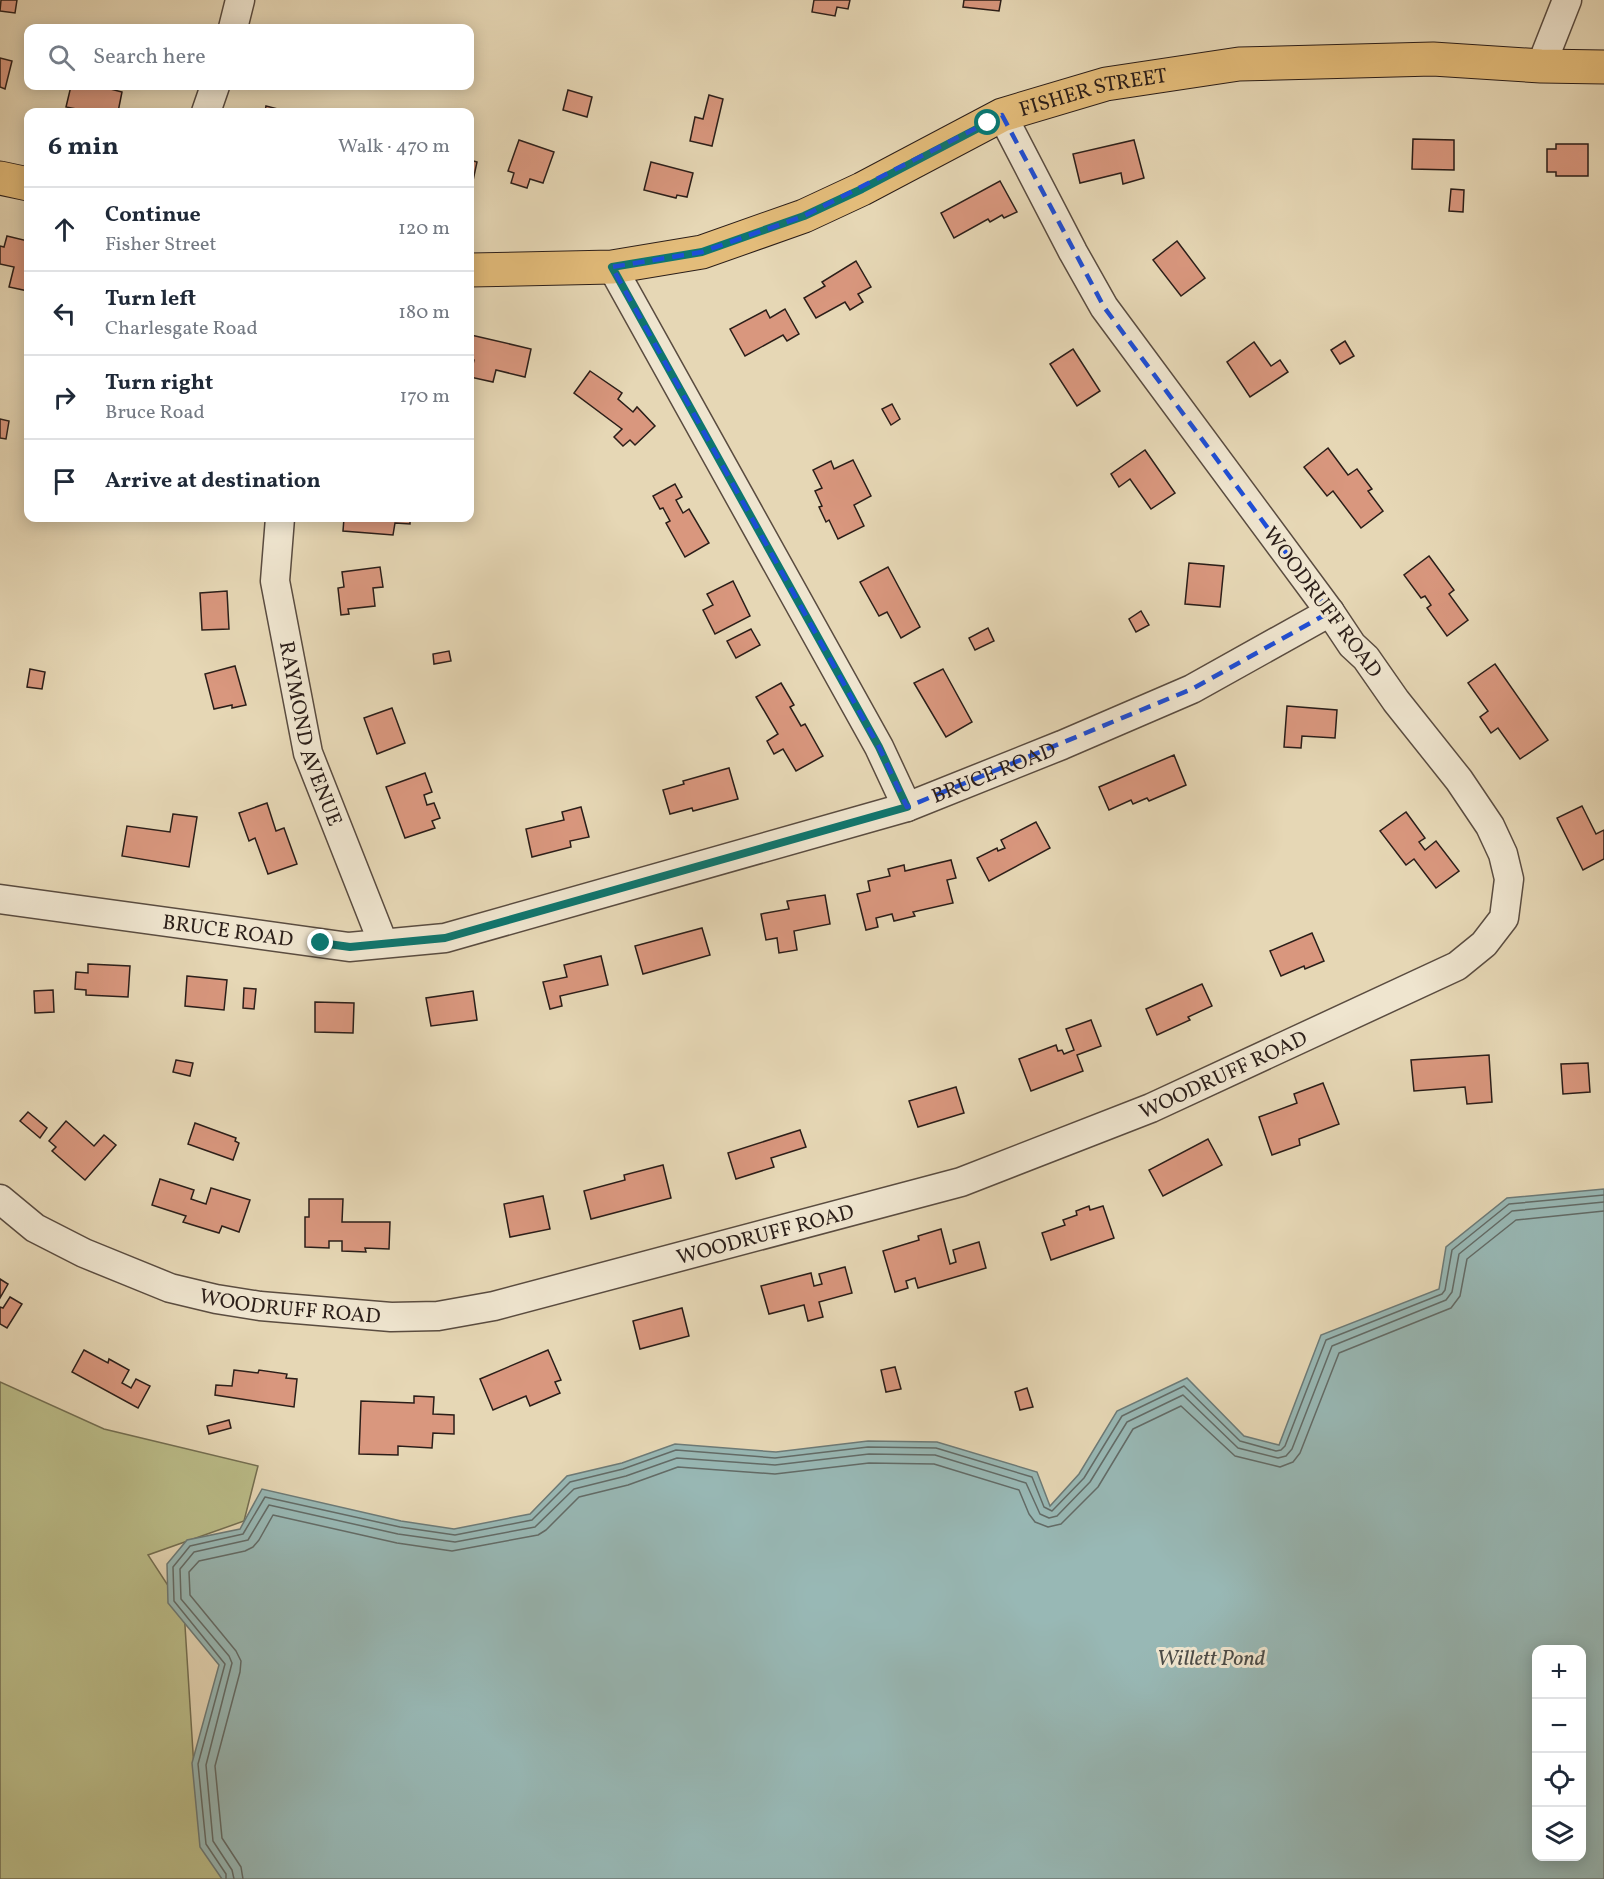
<!DOCTYPE html>
<meta charset="utf-8">
<style>
:root{--surface:#fff;--page:#f2f2f3;--text:#1f2937;--muted:#747a83;--line:#e0e1e3}
body{margin:0;font-family:Vollkorn,serif;background:var(--page);color:var(--text)}
.controls{position:absolute;right:18px;bottom:18px;display:grid;overflow:hidden;border-radius:12px;box-shadow:0 3px 15px #0003}
.controls button{width:54px;height:54px;display:grid;place-items:center;padding:0;border:0;border-bottom:2px solid var(--line);background:var(--surface);color:var(--text);font:30px sans-serif}
.stop{position:absolute;width:18px;height:18px;margin:-14px;border:4px solid #0f766e;border-radius:50%;background:#fff}
.stop.end{background:#0f766e;border-color:#fff;box-shadow:0 2px 6px #0008}
.list{margin:0;padding:0;list-style:none}
h2{display:flex;justify-content:space-between;align-items:center;height:78px;margin:0;padding:0 24px;font-size:26px}
h2 small{font-size:20px;font-weight:400;color:var(--muted)}
.list li{display:grid;grid-template-columns:39px 1fr auto;gap:18px;align-items:center;box-sizing:border-box;height:84px;padding:0 24px;border-top:2px solid var(--line)}
.list b{display:block;font-size:22px;white-space:nowrap}
.list p{margin:0;font-size:20px;white-space:nowrap;color:var(--muted)}
.list em{font-size:20px;font-style:normal;color:var(--muted)}
.icon{flex:none;width:33px;height:33px;fill:none;stroke:currentColor;stroke-width:2;stroke-linecap:round;stroke-linejoin:round}
.map{position:relative;flex:none;width:1604px;height:1879px;overflow:hidden}
.search{position:absolute;background:var(--surface);box-shadow:0 3px 15px #0003;left:24px;top:24px;width:450px;height:66px;display:flex;align-items:center;gap:15px;box-sizing:border-box;padding:0 21px;border-radius:12px;color:var(--muted);font-size:22px}
.panel{position:absolute;background:var(--surface);box-shadow:0 3px 15px #0003;left:24px;top:108px;width:450px;height:414px;border-radius:12px}
.map>svg:first-child{display:block}
.green{fill:#bbbd89;stroke:#736e51;stroke-width:1.5}
.water{fill:#98b8b5;stroke:#6c7a77;stroke-width:1.5;fill-rule:evenodd}
.lines{fill:none;stroke-linecap:round;stroke-linejoin:round}
.shore{stroke:#626b67;stroke-width:1.5}
.building{fill:#d9977e;stroke:#2b1e19;stroke-width:1.5}
.minor-casing{stroke:#5a4c40;stroke-width:31}
.major-casing{stroke:#2b1e19;stroke-width:35}
.minor{stroke:#efe5cf;stroke-width:28}
.major{stroke:#e3bc7a;stroke-width:33}
.route{stroke:#0f766e;stroke-width:8}
.marked{fill:none;stroke:#1d4ed8;stroke-width:4.5;stroke-dasharray:12 8;stroke-linejoin:round}
.labels{text-anchor:middle;stroke-width:6;stroke-linejoin:round;paint-order:stroke}
.street-label{font-size:21px;fill:#2b1e19;stroke:#efe5cf}
.water-label{font-size:22px;font-style:italic;fill:#4c4c48;stroke:#efe5cf}
</style>
<div class="map">
<svg width="1604" height="1879" viewBox="0 0 1604 1879">
<rect width="100%" height="100%" fill="#e6d7b5"/>
<filter id="stains"><feTurbulence type="fractalNoise" baseFrequency=".00333" numOctaves="4"/><feColorMatrix values="0 0 0 0 .2 0 0 0 0 .09 0 0 0 0 .02 0 0 0 .5 -.17"/></filter>
<radialGradient id="worn" r=".72"><stop offset=".6" stop-color="#630" stop-opacity="0"/><stop offset="1" stop-color="#630" stop-opacity=".3"/></radialGradient>
<path class="green" d="M0,1382L104,1429L258,1466L244,1521L148,1555L184,1610L195,1784L238,1879H0Z"/>
<path class="water" d="M1604,1189V1879H222L200,1847L192,1763L219,1665L168,1603L167,1564L187,1540L240,1529L262,1489L401,1521L454,1529L530,1514L567,1476L622,1463L675,1444L776,1452L868,1441L937,1442L1037,1472L1050,1506L1079,1474L1117,1411L1187,1378L1244,1436L1279,1445L1321,1335L1439,1289L1446,1247L1507,1198ZM1536,1650H1582V1856H1536Z"/>
<g class="lines">
<g class="shore">
<path d="M226,1879V1874L206,1844L198,1764L225,1664L174,1601L173,1567L190,1546L243,1534L265,1497L400,1527L455,1535L532,1520L570,1482L623,1469L676,1450L775,1458L868,1447L936,1448L1032,1477L1044,1507L1052,1511L1084,1478L1122,1416L1184,1386L1240,1441L1276,1451L1281,1450L1285,1446L1326,1340L1442,1294L1445,1290L1452,1250L1509,1204L1604,1195"/>
<path d="M234,1879L232,1870L213,1841L206,1765L232,1663L229,1656L181,1599L180,1569L194,1552L248,1540L269,1505L398,1534L455,1542L535,1527L574,1489L626,1476L677,1458L775,1465L869,1454L935,1455L1026,1483L1040,1514L1049,1518L1057,1516L1090,1482L1127,1422L1183,1395L1238,1448L1278,1458L1286,1456L1292,1449L1332,1346L1446,1300L1452,1292L1459,1254L1512,1211L1604,1202"/>
<path d="M243,1879L241,1867L222,1838L215,1766L240,1672L241,1661L236,1651L190,1595L189,1572L199,1561L245,1551L253,1547L259,1540L273,1515L397,1543L452,1551L538,1535L546,1530L579,1497L628,1485L678,1467L775,1474L869,1463L934,1464L1019,1490L1029,1514L1035,1522L1048,1527L1061,1524L1098,1487L1133,1429L1181,1406L1235,1456L1280,1467L1293,1462L1300,1453L1339,1353L1451,1308L1460,1296L1467,1259L1516,1220L1604,1211"/>
</g>
</g>
<g class="building">
<path d="M1,0H17L15,13L0,11Z"/>
<path d="M814,0H850L848,9L837,7L835,16L812,12Z"/>
<path d="M964,0H1001L999,11L963,7Z"/>
<path d="M0,58L12,61L5,89L0,87Z"/>
<path d="M71,86H99L122,92L118,112H92L66,107Z"/>
<path d="M568,90L592,97L587,117L563,110Z"/>
<path d="M709,95L723,99L712,146L690,141L695,117L703,119Z"/>
<path d="M266,106L282,110V112H265Z"/>
<path d="M1413,139L1454,140V170L1412,169Z"/>
<path d="M519,140L554,152L543,183L530,179L527,188L511,183L514,173L508,171Z"/>
<path d="M1134,140L1144,178L1123,184L1121,173L1080,183L1073,154Z"/>
<path d="M1556,144H1588V176H1556V172H1547V149H1556Z"/>
<path d="M470,160L477,162L471,190H470Z"/>
<path d="M651,162L693,173L687,197L677,195L676,198L644,190Z"/>
<path d="M1000,181L1017,212L1004,218L1002,215L990,222L988,219L954,238L941,213Z"/>
<path d="M1451,189L1464,190L1463,212L1449,211Z"/>
<path d="M7,236L28,241V291L9,287L14,267L0,264V246L4,247Z"/>
<path d="M1177,241L1205,278L1181,296L1153,260Z"/>
<path d="M856,261L871,287L858,294L863,302L850,310L845,302L816,318L804,298L825,286L822,282Z"/>
<path d="M785,309L799,334L787,341L783,335L745,356L730,329L766,310L770,318Z"/>
<path d="M471,335L531,349L525,377L496,370L493,382L470,377L474,360L470,359Z"/>
<path d="M1345,341L1354,356L1340,364L1331,350Z"/>
<path d="M1254,342L1271,366L1280,360L1288,372L1250,397L1227,362Z"/>
<path d="M1073,349L1100,391L1077,406L1050,364Z"/>
<path d="M590,371L622,393L618,399L633,412L637,407L655,426L635,445L630,440L623,446L614,437L622,429L574,393Z"/>
<path d="M892,404L900,419L891,425L882,409Z"/>
<path d="M0,419L9,421L6,439L0,438Z"/>
<path d="M1328,448L1348,475L1357,469L1372,489L1368,491L1383,511L1361,528L1333,491L1327,496L1304,467Z"/>
<path d="M1145,450L1175,493L1151,509L1130,479L1119,487L1111,474Z"/>
<path d="M853,460L871,496L854,505L864,526L838,539L829,520L826,522L819,507L822,506L815,491L822,488L813,470L831,461L834,469Z"/>
<path d="M675,484L682,497L676,500L683,513L689,509L709,543L685,557L666,523L670,521L663,508L660,509L653,496Z"/>
<path d="M344,518H410V524L395,523L393,535L343,531Z"/>
<path d="M1429,556L1454,590L1449,594L1468,620L1447,636L1427,608L1431,605L1425,596L1421,598L1404,575Z"/>
<path d="M1189,563L1224,566L1220,607L1185,604Z"/>
<path d="M380,567L383,587L373,588L375,606L348,609L349,614L341,615L338,588L344,587L342,572Z"/>
<path d="M888,567L920,627L901,638L887,612L879,616L860,582Z"/>
<path d="M733,581L750,616L715,634L703,610L713,605L707,594Z"/>
<path d="M227,591L229,629L202,630L200,593Z"/>
<path d="M1141,611L1149,625L1136,632L1129,619Z"/>
<path d="M988,628L994,641L975,650L969,638Z"/>
<path d="M751,629L760,645L736,658L727,641Z"/>
<path d="M449,651L451,661L434,664L433,654Z"/>
<path d="M1495,664L1548,740L1520,759L1498,728L1491,733L1480,717L1488,711L1468,683Z"/>
<path d="M235,666L246,705L232,708V705L214,709L205,674Z"/>
<path d="M30,669L45,672L42,689L27,687Z"/>
<path d="M943,669L972,722L946,737L914,683Z"/>
<path d="M781,683L794,705L790,707L801,726L805,724L823,756L796,771L783,749L774,754L767,741L778,734L756,697Z"/>
<path d="M1287,706L1337,710L1335,738L1302,736L1301,748L1284,747Z"/>
<path d="M392,708L405,743L377,754L364,718Z"/>
<path d="M1174,755L1186,785L1149,801L1147,798L1133,804L1131,800L1109,810L1099,787Z"/>
<path d="M729,768L738,799L693,811L692,808L670,814L663,790L684,784L683,781Z"/>
<path d="M425,773L432,792L424,795L427,805L434,803L440,818L432,821L435,828L405,838L386,787Z"/>
<path d="M267,803L276,831L284,828L297,864L268,874L255,838L249,841L239,813Z"/>
<path d="M1582,806L1596,834L1604,830V859L1583,870L1557,818Z"/>
<path d="M581,807L589,837L570,841L571,847L532,857L526,829L564,820L562,812Z"/>
<path d="M1406,812L1425,838L1419,842L1425,850L1436,841L1459,871L1436,888L1414,859L1406,865L1380,831Z"/>
<path d="M173,814L197,817L189,867L122,856L127,826L170,832Z"/>
<path d="M1036,822L1050,848L989,881L977,858L997,848L998,851L1005,848L1001,840Z"/>
<path d="M951,860L956,878L947,880L953,903L913,912L915,916L894,921L892,914L876,918L878,927L866,930L857,894L870,891L868,881L890,876L888,869L904,865L905,871Z"/>
<path d="M825,895L830,924L794,931L797,950L779,953L777,938L766,940L761,914L789,909L787,901Z"/>
<path d="M702,928L710,955L643,974L635,946Z"/>
<path d="M1312,933L1324,961L1305,969L1304,966L1281,976L1270,951Z"/>
<path d="M601,956L608,985L560,996L562,1006L550,1009L543,982L567,977L564,965Z"/>
<path d="M88,964L130,966L128,997L86,995V990L75,989L76,972L88,973Z"/>
<path d="M187,976L227,980L224,1010L185,1006Z"/>
<path d="M1202,984L1212,1006L1188,1017L1190,1020L1157,1035L1146,1009Z"/>
<path d="M244,988L256,989L254,1009L243,1008Z"/>
<path d="M53,990L54,1012L35,1013L34,991Z"/>
<path d="M473,991L477,1020L431,1026L426,998Z"/>
<path d="M315,1002L354,1003L353,1033L315,1032Z"/>
<path d="M1091,1020L1101,1046L1077,1055L1083,1071L1031,1091L1019,1059L1056,1045L1058,1051L1062,1050L1064,1054L1074,1050L1066,1029Z"/>
<path d="M1489,1055L1492,1102L1467,1104L1465,1087L1414,1091L1411,1060Z"/>
<path d="M176,1060L193,1063L190,1076L173,1072Z"/>
<path d="M1588,1063L1590,1092L1563,1094L1561,1064Z"/>
<path d="M1323,1083L1339,1124L1299,1139L1300,1145L1272,1155L1259,1117L1297,1103L1294,1094Z"/>
<path d="M956,1087L964,1113L918,1127L909,1101Z"/>
<path d="M28,1112L47,1128L40,1138L20,1121Z"/>
<path d="M66,1121L94,1146L104,1135L116,1145L85,1180L52,1151L56,1147L49,1141Z"/>
<path d="M195,1123L236,1138L235,1141L239,1143L233,1160L188,1144Z"/>
<path d="M800,1130L806,1147L771,1158L774,1167L736,1179L728,1153Z"/>
<path d="M1208,1139L1222,1165L1163,1196L1149,1170Z"/>
<path d="M663,1165L671,1198L591,1219L584,1191L625,1180L624,1175Z"/>
<path d="M160,1179L194,1190L191,1199L206,1204L211,1188L250,1200L239,1232L222,1226L219,1233L183,1222L186,1216L152,1205Z"/>
<path d="M543,1196L550,1229L510,1237L504,1204Z"/>
<path d="M309,1199H343L342,1222H390L389,1249L365,1248L366,1252L342,1251V1241H329V1248L305,1247V1217H309Z"/>
<path d="M1089,1206L1090,1210L1103,1206L1114,1238L1051,1260L1042,1233L1065,1225L1063,1220L1077,1215L1076,1211Z"/>
<path d="M941,1229L950,1264L956,1262L953,1250L979,1242L986,1268L918,1288L915,1278L906,1281L908,1288L895,1292L883,1251L919,1240L918,1236Z"/>
<path d="M845,1267L852,1293L819,1302L823,1317L808,1321L804,1305L769,1314L761,1286L811,1273L814,1286L822,1284L819,1274Z"/>
<path d="M0,1279L8,1284L0,1298Z"/>
<path d="M10,1297L22,1304L7,1328L0,1324V1307L3,1308Z"/>
<path d="M682,1308L689,1336L640,1349L633,1321Z"/>
<path d="M84,1350L108,1363L109,1359L129,1370L122,1383L131,1388L136,1379L150,1386L138,1408L72,1372Z"/>
<path d="M548,1350L561,1380L555,1382L560,1393L530,1406L526,1396L493,1410L480,1379Z"/>
<path d="M895,1367L901,1389L886,1392L881,1370Z"/>
<path d="M234,1370L258,1373L259,1370L287,1374L286,1378L297,1379L294,1407L215,1395L216,1385L232,1386Z"/>
<path d="M1027,1388L1033,1407L1020,1410L1015,1392Z"/>
<path d="M414,1396L434,1397L433,1414L454,1415V1434L433,1433L432,1448L398,1446V1455L359,1454L361,1401L414,1403Z"/>
<path d="M229,1420L231,1428L209,1434L207,1426Z"/>
</g>
<g class="lines">
<g class="minor-casing">
<g id="minor">
<path d="M233,28L240,0"/>
<path d="M1541,66L1567,0"/>
<path d="M206,112L215,86"/>
<path d="M612,267L879,747L907,807"/>
<path id="s1" d="M280,518L275,581L308,753L383,943"/>
<path id="s2" d="M0,899L349,947L445,938L907,807L1062,745L1192,689L1330,612"/>
<path id="s3" d="M0,1199L35,1228L84,1253L170,1288L216,1299L260,1306L391,1317L438,1316L494,1306L961,1182L1151,1108L1457,966L1484,944L1504,918L1509,879L1503,854L1490,826L1459,780L1396,701L1366,658L1352,645L1330,612L1104,307L1073,252L1002,115"/>
</g>
</g>
<g class="major-casing">
<g id="major">
<path d="M0,178L28,184"/>
<path id="s4" d="M470,270L612,267L702,252L804,216L862,189L1002,115L1106,84L1239,64L1433,59L1541,66L1604,67"/>
</g>
</g>
<use href="#minor" class="minor"/>
<use href="#major" class="major"/>
</g>
<g class="lines">
<path class="route" d="M321,943L350,947L445,938L907,807L879,747L612,267L702,252L804,216L862,189L988,123"/>
</g>
<path class="marked" d="M1002,115L1104,307L1330,612L1192,689L907,807L879,747L612,267L702,252L804,216Z"/>
<g class="labels">
<g class="street-label">
<text dy="7" stroke="none"><textPath href="#s4" startOffset="658">FISHER STREET</textPath></text>
<text transform="translate(1323 602) rotate(53)" y="7">WOODRUFF ROAD</text>
<text dy="7" stroke="none"><textPath href="#s1" startOffset="220">RAYMOND AVENUE</textPath></text>
<text dy="7" stroke="none"><textPath href="#s2" startOffset="1022">BRUCE ROAD</textPath></text>
<text dy="7" stroke="none"><textPath href="#s2" startOffset="230">BRUCE ROAD</textPath></text>
<text dy="7" stroke="none"><textPath href="#s3" startOffset="1287">WOODRUFF ROAD</textPath></text>
<text dy="7" stroke="none"><textPath href="#s3" startOffset="801">WOODRUFF ROAD</textPath></text>
<text dy="7" stroke="none"><textPath href="#s3" startOffset="315">WOODRUFF ROAD</textPath></text>
</g>
<g class="water-label">
<text x="1211" y="1665">Willett Pond</text>
</g>
</g>
<rect width="100%" height="100%" filter="url(#stains)"/>
<rect width="100%" height="100%" fill="url(#worn)"/>
</svg>
<div class="controls">
<button>+</button>
<button>−</button>
<button><svg class="icon" aria-label="locate" viewBox="0 0 24 24"><circle cx="12" cy="12" r="6"/><path d="M12 2v4M12 18v4M2 12h4M18 12h4"/></svg></button>
<button><svg class="icon" aria-label="layers" viewBox="0 0 24 24"><path d="M12 4l9 5-9 5-9-5zM3 14l9 5 9-5"/></svg></button>
</div>
<div class="stop" style="left:988px;top:123px"></div>
<div class="stop end" style="left:321px;top:943px"></div>
<div class="search"><svg class="icon" aria-label="search" viewBox="0 0 24 24"><circle cx="10" cy="10" r="6"/><path d="M15 15l6 6"/></svg>Search here</div>
<section class="panel">
<h2>6 min<small>Walk · 470 m</small></h2>
<ul class="list">
<li><svg class="icon" aria-label="ahead" viewBox="0 0 24 24"><path d="M12 20V5M6 11l6-6 6 6"/></svg><div><b>Continue</b><p>Fisher Street</p></div><em>120 m</em></li>
<li><svg class="icon" aria-label="left" viewBox="0 0 24 24"><path d="M17 20v-9H6M10 6l-5 5 5 5"/></svg><div><b>Turn left</b><p>Charlesgate Road</p></div><em>180 m</em></li>
<li><svg class="icon" aria-label="right" viewBox="0 0 24 24"><path d="M7 20v-9h11M14 6l5 5-5 5"/></svg><div><b>Turn right</b><p>Bruce Road</p></div><em>170 m</em></li>
<li><svg class="icon" aria-label="arrive" viewBox="0 0 24 24"><path d="M6 21V4h12l-3 4 3 4H6"/></svg><div><b>Arrive at destination</b></div></li>
</ul>
</section>
</div>
